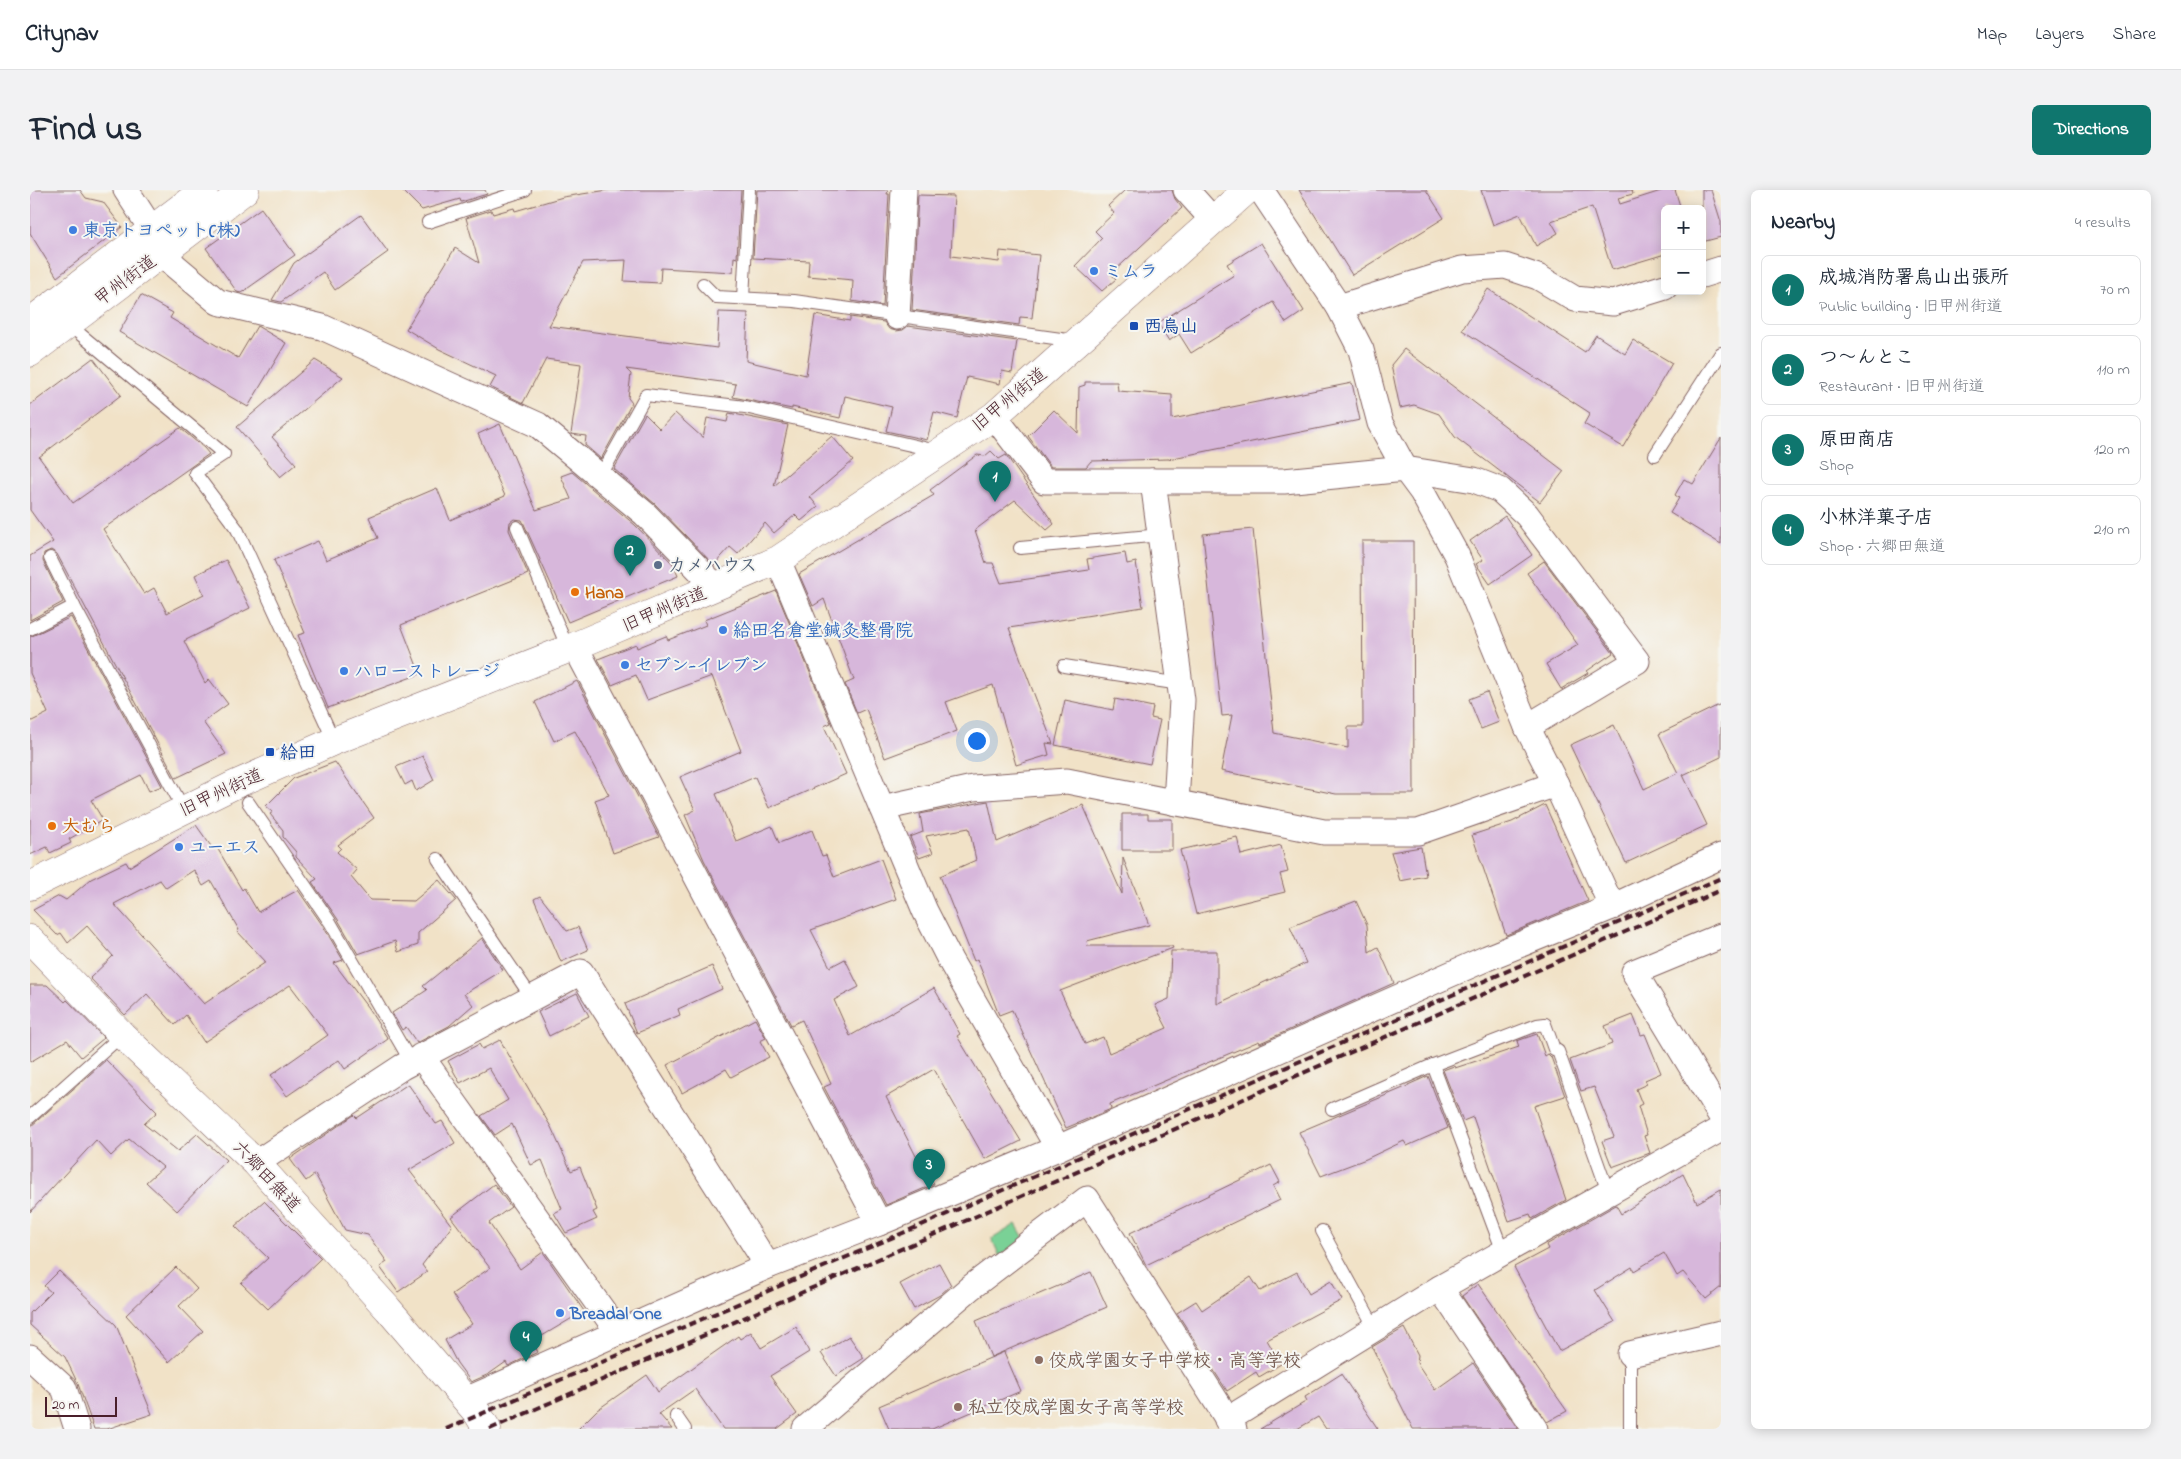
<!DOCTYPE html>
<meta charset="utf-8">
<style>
:root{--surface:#fff;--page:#f2f2f3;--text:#1f2937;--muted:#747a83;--line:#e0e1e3;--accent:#0f766e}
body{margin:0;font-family:"Indie Flower","Klee One",sans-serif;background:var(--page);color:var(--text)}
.controls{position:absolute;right:15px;top:15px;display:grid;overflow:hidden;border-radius:8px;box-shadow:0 2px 12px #0003}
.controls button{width:45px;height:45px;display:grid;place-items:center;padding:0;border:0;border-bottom:1px solid var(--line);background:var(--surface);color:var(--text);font:25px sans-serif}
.scale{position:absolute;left:15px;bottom:12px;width:72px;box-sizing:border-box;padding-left:5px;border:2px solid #4a1f2b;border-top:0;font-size:14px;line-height:18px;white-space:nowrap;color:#4a1f2b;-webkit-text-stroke:4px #f6f6f2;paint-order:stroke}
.you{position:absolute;left:946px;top:550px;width:18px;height:18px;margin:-12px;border:4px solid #fff;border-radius:50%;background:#1a73e8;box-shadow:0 0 0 8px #1a73e833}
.badge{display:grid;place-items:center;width:32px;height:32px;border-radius:50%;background:var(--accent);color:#fff;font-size:16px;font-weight:700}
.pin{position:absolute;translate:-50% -41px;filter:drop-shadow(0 1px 2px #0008)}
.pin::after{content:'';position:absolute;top:26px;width:18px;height:15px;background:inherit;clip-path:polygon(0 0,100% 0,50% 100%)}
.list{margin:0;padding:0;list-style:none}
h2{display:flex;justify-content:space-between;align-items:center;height:65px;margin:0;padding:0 20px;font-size:21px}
h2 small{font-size:16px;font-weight:400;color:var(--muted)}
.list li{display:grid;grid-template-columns:32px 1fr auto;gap:15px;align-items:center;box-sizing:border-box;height:70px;margin:0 10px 10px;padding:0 10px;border:1px solid var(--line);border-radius:8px}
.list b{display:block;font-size:19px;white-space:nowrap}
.list p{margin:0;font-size:16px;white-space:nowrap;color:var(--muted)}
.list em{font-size:16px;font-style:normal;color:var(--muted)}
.map{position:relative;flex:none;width:1691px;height:1239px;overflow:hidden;border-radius:8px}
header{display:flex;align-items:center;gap:30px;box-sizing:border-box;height:70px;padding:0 25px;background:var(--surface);border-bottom:1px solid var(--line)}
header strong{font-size:24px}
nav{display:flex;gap:28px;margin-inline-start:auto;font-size:18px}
.intro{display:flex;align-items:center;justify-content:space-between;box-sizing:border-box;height:120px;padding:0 30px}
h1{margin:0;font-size:35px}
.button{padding:12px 22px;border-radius:8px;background:var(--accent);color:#fff;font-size:18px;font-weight:700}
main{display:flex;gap:30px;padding:0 30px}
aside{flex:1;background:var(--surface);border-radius:8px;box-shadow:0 2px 12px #0003}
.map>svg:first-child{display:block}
.green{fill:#7ad196;stroke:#627860}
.building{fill:#d7b7db;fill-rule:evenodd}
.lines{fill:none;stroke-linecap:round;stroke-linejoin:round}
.service-casing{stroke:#846362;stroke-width:14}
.minor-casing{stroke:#846362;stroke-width:27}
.tertiary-casing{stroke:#846362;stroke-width:29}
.trunk-casing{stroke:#846362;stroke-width:29}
.service{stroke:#fff;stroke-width:12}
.minor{stroke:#fff;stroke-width:25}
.tertiary{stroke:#fff;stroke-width:28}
.trunk{stroke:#fff;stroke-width:28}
.rail{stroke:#4a1f2b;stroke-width:4;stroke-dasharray:8 4;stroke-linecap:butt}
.shop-dot{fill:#3f7fe0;stroke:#f6f6f2;stroke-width:2}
.transit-dot{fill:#1a4fb4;stroke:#f6f6f2;stroke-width:2}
.service-dot{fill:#5c6f8a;stroke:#f6f6f2;stroke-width:2}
.food-dot{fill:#e8710a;stroke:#f6f6f2;stroke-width:2}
.education-dot{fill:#8d6e63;stroke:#f6f6f2;stroke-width:2}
.labels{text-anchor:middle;stroke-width:4;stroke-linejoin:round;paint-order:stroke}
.shop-label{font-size:18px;font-weight:bold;fill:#366cbe;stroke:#f6f6f2;text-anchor:start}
.street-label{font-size:18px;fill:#4a1f2b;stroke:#f6f6f2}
.transit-label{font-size:18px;font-weight:bold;fill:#164399;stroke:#f6f6f2;text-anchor:start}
.service-label{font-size:18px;font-weight:bold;fill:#4e5e75;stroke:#f6f6f2;text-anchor:start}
.food-label{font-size:18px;font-weight:bold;fill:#c56008;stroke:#f6f6f2;text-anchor:start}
.education-label{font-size:18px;font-weight:bold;fill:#785e54;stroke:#f6f6f2;text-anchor:start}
</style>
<header>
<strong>Citynav</strong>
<nav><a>Map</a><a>Layers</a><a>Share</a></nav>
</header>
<div class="intro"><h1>Find us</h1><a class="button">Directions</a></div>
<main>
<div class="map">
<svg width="1691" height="1239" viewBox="0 0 1691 1239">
<rect width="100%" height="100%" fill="#f6f6f2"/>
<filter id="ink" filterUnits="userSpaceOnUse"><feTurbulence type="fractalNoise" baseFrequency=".02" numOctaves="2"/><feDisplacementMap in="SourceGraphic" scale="10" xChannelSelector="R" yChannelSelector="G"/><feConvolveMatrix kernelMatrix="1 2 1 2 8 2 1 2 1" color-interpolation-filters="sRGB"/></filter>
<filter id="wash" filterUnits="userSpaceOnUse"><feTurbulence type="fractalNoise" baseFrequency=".0096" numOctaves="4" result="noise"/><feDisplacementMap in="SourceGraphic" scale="20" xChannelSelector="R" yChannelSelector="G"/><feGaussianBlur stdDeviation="1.12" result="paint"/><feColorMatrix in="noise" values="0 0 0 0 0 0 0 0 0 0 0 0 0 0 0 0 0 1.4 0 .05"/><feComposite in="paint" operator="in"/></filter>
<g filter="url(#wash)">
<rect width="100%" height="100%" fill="#f1e2c7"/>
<path class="green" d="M986,1034L994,1048L970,1067L962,1049Z"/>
<g id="blocks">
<g class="building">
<path d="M0,0H50L56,8L73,12L92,37L27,87L0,43Z"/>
<path d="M372,0H455L457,4L431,12L430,9L392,20Z"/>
<path d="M578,0H711L707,68L704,67L703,82L631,78L630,93L594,91L596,70L553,72L519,136L687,158L689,122L718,123L716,171L776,185L785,125L820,131V127L854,132L859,139L866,141L873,140L878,136L987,151L982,183L972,181L970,194L937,187L927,228L904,222L897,250L856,241L862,217L815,206L810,228L762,217V219L703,207L706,194L596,179L601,184L598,208L602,213L571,269L555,255L556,246L541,244L551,174L516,169L493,213L460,197L466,186L409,159L376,139L425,58L449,73L436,28L461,20L463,24L484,18L485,21L533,7Z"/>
<path d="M727,0H858L857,4H859L853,116L822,111L823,90L778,86L779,71L723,68Z"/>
<path d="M1095,0H1142L1145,9L1152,18L1081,84L1086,89L1072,101L1045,76L1072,48L1065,41L1084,23L1078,16Z"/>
<path d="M1269,0H1396L1414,28L1322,85Z"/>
<path d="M1451,0H1602L1603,4L1588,8L1590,14L1634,0H1645L1651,19H1635V64L1582,80L1562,17L1521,31L1528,43L1506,56L1490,24L1463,35Z"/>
<path d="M1672,0H1681L1691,32V47L1672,52Z"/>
<path d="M888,5L924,6L921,66L969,72L970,61L1009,65L1002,128L990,127L989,135L882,120Z"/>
<path d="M231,18L265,65L211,103L207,102L176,58Z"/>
<path d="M331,25L358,62L305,100L293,82L251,112L242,110L264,73Z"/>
<path d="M1231,53L1274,121L1256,133L1243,112L1161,163L1149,144L1139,151L1128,133L1204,85L1197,74Z"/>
<path d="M1458,99L1555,162L1566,145L1595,164L1603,150L1642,173L1593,257L1554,234L1560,223L1432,140Z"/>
<path d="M111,105L143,123L140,128L208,168L227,136L256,153L218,217L89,142Z"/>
<path d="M1374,159L1534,281L1510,312L1425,247L1409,224L1384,215L1370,218L1361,175Z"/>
<path d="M63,168L91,205L9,267L43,313L150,238L174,258L179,264L73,339L114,404L124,398L137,423L174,404L165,385L196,370L220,418L154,451L175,493L179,489L198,514L173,532L196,564L146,588L27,364L21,360L14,363L13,371L33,412L0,430V366L23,352L0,320V215Z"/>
<path d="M285,170L313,187L242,247L266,274L250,287L207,237Z"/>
<path d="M1055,192H1087L1088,201L1142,205V229L1322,193L1330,230L1138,269L1061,271L1056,277H1021L998,246L1024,220L1048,243L1049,197L1055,195Z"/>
<path d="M645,223L673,248L677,228L697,232L699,223L758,235L744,296L802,246L823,271L780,307L788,317L771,331L765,325L744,343L735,333L708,364L700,357L684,375L625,314L584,279L615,224L630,239Z"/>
<path d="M470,234L506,320L541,309L531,286L542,282L605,335L643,374L648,386L538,432L494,334L492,330L484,329L480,332L479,340L498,384L371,435L390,484L298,518L268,445L275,443L244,370L288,351L296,370L348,348L339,327L407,298L420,330L475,306L448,244Z"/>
<path d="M1691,248V354L1640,323L1649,308L1645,305L1654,289L1663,294Z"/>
<path d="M961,261L969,269L976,265L1024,334L1017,340L985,310L945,340L956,373H963L971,393L1059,380L1057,369L1095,363L1097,374L1106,372L1113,417L979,438L1023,554L1016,553L1019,565L986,575L963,495L916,512L927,541L855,568L836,519L827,523L815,494L824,490L794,409L783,416L769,384L904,305L900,300L947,265L955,266Z"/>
<path d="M1475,326L1502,365L1460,394L1446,374L1453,370L1440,351Z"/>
<path d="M1223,339L1244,543L1318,558V537H1333L1332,351H1383L1384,604H1306L1191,581L1202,525L1192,526L1173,344Z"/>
<path d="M1514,371L1583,463L1557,481L1558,483L1531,499L1516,474L1548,455L1497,383Z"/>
<path d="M746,401L801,533L794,536L816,584L739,618L725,587L686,604L706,651L742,636L749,653L782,640L792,666L796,665L804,687L851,669L866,709L781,740L800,777L815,769L829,797L804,810L820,846L904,798L930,844L927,846L991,951L955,969L904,879L856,907L887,968L890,966L904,994L856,1015L794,897L801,894L772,830L761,835L674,670L655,625L665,620L650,587L711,561L682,486L617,510L606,485L582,495L568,469L606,454L607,458L636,446L638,450L676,435L674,430Z"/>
<path d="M41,427L132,596L119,601L111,585L61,610L73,630L39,649L41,653L20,663L17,657L0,665V532L18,523L0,483V447Z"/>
<path d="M547,491L629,647L583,663L565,610L579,605L545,541L524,551L505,512Z"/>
<path d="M1457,502L1469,532L1451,539L1439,509Z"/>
<path d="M1085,509L1123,517L1121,528L1130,530L1120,574L1025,555L1035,510L1083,520Z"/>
<path d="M1691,514V567L1653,585L1677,635L1596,673L1540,555L1584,535L1614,599L1648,583L1629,544Z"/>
<path d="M393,566L404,590L386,601L382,591L375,595L366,577Z"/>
<path d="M305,572L344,628L308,655L311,658L307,662L327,680L321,687L340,710L384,711L409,690L426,710L388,743V755L368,762L365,751L328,764L307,728L282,692L287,689L266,667V662L253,647V640L240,624L243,622L236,616L264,588Z"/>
<path d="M958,611L967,652L1053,615L1092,704L1093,668L1119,735L1057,751L1058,756H1142L1143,758L1030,801L1055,854L1073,847L1079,863L1137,838L1125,815L1139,809L1141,761H1187V814L1276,773L1260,737L1326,711L1337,735L1339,762L1348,757L1364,793L1230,853L1229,851L1080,914L1081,919L1036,938L982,820L969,825L947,769L944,771L910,686L946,670L939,638L896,646L903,663L889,668L880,647L893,642L890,624Z"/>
<path d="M1515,615L1558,711L1476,745L1442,645L1482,632Z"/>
<path d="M1092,624H1118V629H1142V660H1092Z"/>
<path d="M166,635L183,659L186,656L212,700L214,698L228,722L268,700L293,736L313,770L304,773L338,818L358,849L315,879L309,870L257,906L241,885L298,845L260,795L174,852L156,825L145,835L117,804L95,825L60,788L83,766L57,736L38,753L31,743L27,745L3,720L29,706L36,710L61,689L96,672L99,677ZM164,680L173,696L181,691L209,740L207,741L236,772L174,814L84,714L130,690L136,698Z"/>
<path d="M1207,647L1211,665L1251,655L1258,682L1250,684L1255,702L1166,724L1150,660Z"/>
<path d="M1391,657L1396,686L1370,691L1361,662Z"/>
<path d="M510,706L537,741L548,737L558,760L531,772L504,709Z"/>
<path d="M452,748L473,780L434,804L443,815L419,836L387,853L376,837L372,840L362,823L397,800L393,796Z"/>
<path d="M682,776L692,799L648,819L650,825L607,843L595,814Z"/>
<path d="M0,795H17L35,812L37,810L74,848L51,867L37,850L0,872Z"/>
<path d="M547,803L559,826L519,846L508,822Z"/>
<path d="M1603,825L1611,845L1615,844L1631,883L1615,890L1617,894L1606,899L1612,914L1608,916L1617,945L1614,946L1620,963L1582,977L1572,951L1584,947L1564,897L1551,901L1540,870L1582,854L1575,836Z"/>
<path d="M725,829L736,848L730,851L739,867L701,887L696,879L652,903L637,875Z"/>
<path d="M1507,844L1515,866L1518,864L1521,867L1535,906L1504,916L1536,1010L1502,1029L1500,1024L1479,1031L1443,927L1433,931L1413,880L1424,876L1425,878L1489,857L1487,851Z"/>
<path d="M470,850L521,937L541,981L550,977L567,1020L563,1022L567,1029L536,1043L524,1023L532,1019L512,970L501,975L482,934L465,945L451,926L478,910L459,878L430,893L418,871L449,854L452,859Z"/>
<path d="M76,870L127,922L114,934L148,961L167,944L196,970L147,1021L116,992L133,977L99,949L81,966L66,950L0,1022V937Z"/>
<path d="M1398,886L1418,938L1377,956L1374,951L1336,969L1291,986L1269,942L1378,896V895Z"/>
<path d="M378,894L406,934L412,931L425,953L379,980L422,1036L392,1075L397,1082L368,1102L350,1077L357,1072L338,1045L315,1040L285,984L276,991L260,969L324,925L327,928Z"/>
<path d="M1241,975L1250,992L1243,996L1250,1010L1116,1075L1100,1043Z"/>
<path d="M1653,984L1667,1013L1691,999V1097L1676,1109L1653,1082L1647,1086L1634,1063L1604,1081L1602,1077L1565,1100L1585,1132L1529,1161L1484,1077L1518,1059L1516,1055L1586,1015L1591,1024Z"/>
<path d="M464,994L481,1017L459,1033L490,1079L513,1062L554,1121L502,1152L508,1162L478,1176L476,1172L459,1184L441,1192L427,1173L415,1150L442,1134L422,1104L460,1078L421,1027Z"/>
<path d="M234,1011L291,1068L238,1119L211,1093L238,1068L205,1036Z"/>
<path d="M909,1073L921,1095L910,1105L884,1119L870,1094Z"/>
<path d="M146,1077L167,1099L149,1116L173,1141L139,1172L96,1125Z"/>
<path d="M29,1081L86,1135L122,1224L77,1239H64L48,1194L35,1167L0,1135V1123L21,1102L14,1096Z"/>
<path d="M1061,1082L1077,1117L961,1167L946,1131Z"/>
<path d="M1267,1082L1279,1104L1301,1091L1312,1110L1237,1150L1251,1174L1229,1187L1226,1182L1197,1201L1147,1123L1166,1111L1172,1120L1221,1087L1230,1101Z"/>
<path d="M1448,1094L1537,1221L1517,1232L1432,1106Z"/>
<path d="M766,1137L779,1162L740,1186L767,1224L747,1239H693L665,1199L629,1224L642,1239H548L567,1220L617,1185L628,1202L708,1146L710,1149L721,1142L731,1158Z"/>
<path d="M1374,1138L1388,1165L1387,1173L1405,1200L1443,1173L1488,1239H1383L1342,1157Z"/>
<path d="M819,1146L834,1168L806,1186L791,1163Z"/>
<path d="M974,1162L991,1201L902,1239H859L849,1216Z"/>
<path d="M1311,1184L1348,1239H1296L1288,1227L1267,1239H1230L1277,1211L1275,1207Z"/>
</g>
</g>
</g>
<g filter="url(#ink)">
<use href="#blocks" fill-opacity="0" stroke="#846362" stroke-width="1"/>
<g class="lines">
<g class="service-casing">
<g id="service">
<path d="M398,32L495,0"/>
<path d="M673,94L686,107L764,111L1045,151"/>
<path d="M713,108L719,0"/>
<path d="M38,134L194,264L165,283L207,339L304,551"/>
<path d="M1625,265L1691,163"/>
<path d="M570,287L616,205L715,217L907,261"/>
<path d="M487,337L538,459"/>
<path d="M990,358L1131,345"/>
<path d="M20,368L44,416L154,620"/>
<path d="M0,439L44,416"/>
<path d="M1034,476L1150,494"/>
<path d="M218,612L300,732L381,872"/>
<path d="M408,669L502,808"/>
<path d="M1403,875L1473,1062"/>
<path d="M1302,919L1403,875L1507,835L1515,834L1524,859L1528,861L1578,1002"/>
<path d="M0,927L92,845"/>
<path d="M1292,1041L1345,1138"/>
<path d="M1600,1164V1239"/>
<path d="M646,1226L655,1239"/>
</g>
</g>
<g class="minor-casing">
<g id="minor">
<path d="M96,0L122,40"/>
<path d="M1156,0L1182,29"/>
<path d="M1231,0L1309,117L1331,160L1350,233L1375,279L1392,302L1427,366L1497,537L1526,594L1582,717"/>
<path d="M134,61L144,75L188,112L292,137L508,235L615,324L686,397"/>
<path d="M1672,85L1691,79"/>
<path d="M1309,117L1432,79L1475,76L1508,87L1545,109L1583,113L1635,97"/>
<path d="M867,127L874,0"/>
<path d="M964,226L1014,291H1254L1375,279L1444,290L1470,300L1497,325L1607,471L1497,537"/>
<path d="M1123,291L1152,510L1146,613"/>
<path d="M748,370L895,721L920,770L1028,958"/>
<path d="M545,456L849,1033"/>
<path d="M852,618L943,598L1037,591L1294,642H1388L1526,594"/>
<path d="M1691,746L1604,782L1691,926"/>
<path d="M391,866L588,1142"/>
<path d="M226,973L372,877L551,782L738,1076"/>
<path d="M1410,1098L1505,1239"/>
<path d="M1600,1164L1691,1143"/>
<path d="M0,1167L34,1198L47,1239"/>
<path d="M436,1210L738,1076L849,1033L1028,958L1457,768L1582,717L1691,666"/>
<path d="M1197,1230L1410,1098L1691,939"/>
<path d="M775,1239L940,1098L1057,1009L1204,1239"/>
</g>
</g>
<g class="tertiary-casing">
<g id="tertiary">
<path d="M0,696L204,595L304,551L538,459L748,370L964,226L1217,0"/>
<path d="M0,749L92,845L226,973L358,1119L448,1224L457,1239"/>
</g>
</g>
<g class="trunk-casing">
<g id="trunk">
<path d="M0,132L174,0"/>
<path d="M0,163L215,0"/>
</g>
</g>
<use href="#service" class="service"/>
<use href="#minor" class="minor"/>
<use href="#tertiary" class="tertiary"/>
<use href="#trunk" class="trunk"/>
<g class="rail">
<path d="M416,1239L1036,973L1691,688"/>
<path d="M460,1239L1691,700"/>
</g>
</g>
</g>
<g class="shop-dot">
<circle cx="43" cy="40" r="5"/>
<circle cx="1064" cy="81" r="5"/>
<circle cx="693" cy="440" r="5"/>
<circle cx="595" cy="475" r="5"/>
<circle cx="314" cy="481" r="5"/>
<circle cx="149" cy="657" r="5"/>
<circle cx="530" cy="1123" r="5"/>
</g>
<g class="transit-dot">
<rect x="1099" y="131" width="10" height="10" rx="2.5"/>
<rect x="235" y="557" width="10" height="10" rx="2.5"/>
</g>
<circle class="service-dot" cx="628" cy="375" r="5"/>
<g class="food-dot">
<circle cx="545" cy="402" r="5"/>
<circle cx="22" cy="636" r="5"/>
</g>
<g class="education-dot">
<circle cx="1009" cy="1170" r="5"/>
<circle cx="928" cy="1217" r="5"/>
</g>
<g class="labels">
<g class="shop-label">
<text x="53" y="46">東京トヨペット(株)</text>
<text x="1074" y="87">ミムラ</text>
<text x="703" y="446">給田名倉堂鍼灸整骨院</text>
<text x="605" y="481">セブン-イレブン</text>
<text x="324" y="487">ハローストレージ</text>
<text x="159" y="663">ユーエス</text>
<text x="540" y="1129">Breadal One</text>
</g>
<g class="street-label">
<text transform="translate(95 90) rotate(-37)" y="6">甲州街道</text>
<text transform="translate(979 209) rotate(-39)" y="6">旧甲州街道</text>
<text transform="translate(634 419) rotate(-23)" y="6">旧甲州街道</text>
<text transform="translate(191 602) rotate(-25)" y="6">旧甲州街道</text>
<text transform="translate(237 986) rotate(47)" y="6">六郷田無道</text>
</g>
<g class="transit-label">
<text x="1114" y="142">西烏山</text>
<text x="250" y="568">給田</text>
</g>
<g class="service-label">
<text x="638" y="381">カメハウス</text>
</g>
<g class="food-label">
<text x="555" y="408">Hana</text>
<text x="32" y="642">大むら</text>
</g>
<g class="education-label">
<text x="1019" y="1176">佼成学園女子中学校・高等学校</text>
<text x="938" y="1223">私立佼成学園女子高等学校</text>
</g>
</g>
</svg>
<div class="controls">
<button>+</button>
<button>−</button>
</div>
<div class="scale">20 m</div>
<div class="you"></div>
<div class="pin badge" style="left:965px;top:312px">1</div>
<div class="pin badge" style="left:600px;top:386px">2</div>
<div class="pin badge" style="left:899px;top:1000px">3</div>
<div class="pin badge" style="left:496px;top:1172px">4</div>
</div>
<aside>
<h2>Nearby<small>4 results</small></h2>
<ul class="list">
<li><span class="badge">1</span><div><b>成城消防署烏山出張所</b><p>Public building · 旧甲州街道</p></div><em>70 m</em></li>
<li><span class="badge">2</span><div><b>つ～んとこ</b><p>Restaurant · 旧甲州街道</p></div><em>110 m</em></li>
<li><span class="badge">3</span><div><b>原田商店</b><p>Shop</p></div><em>120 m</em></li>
<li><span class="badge">4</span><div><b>小林洋菓子店</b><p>Shop · 六郷田無道</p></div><em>210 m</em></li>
</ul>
</aside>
</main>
